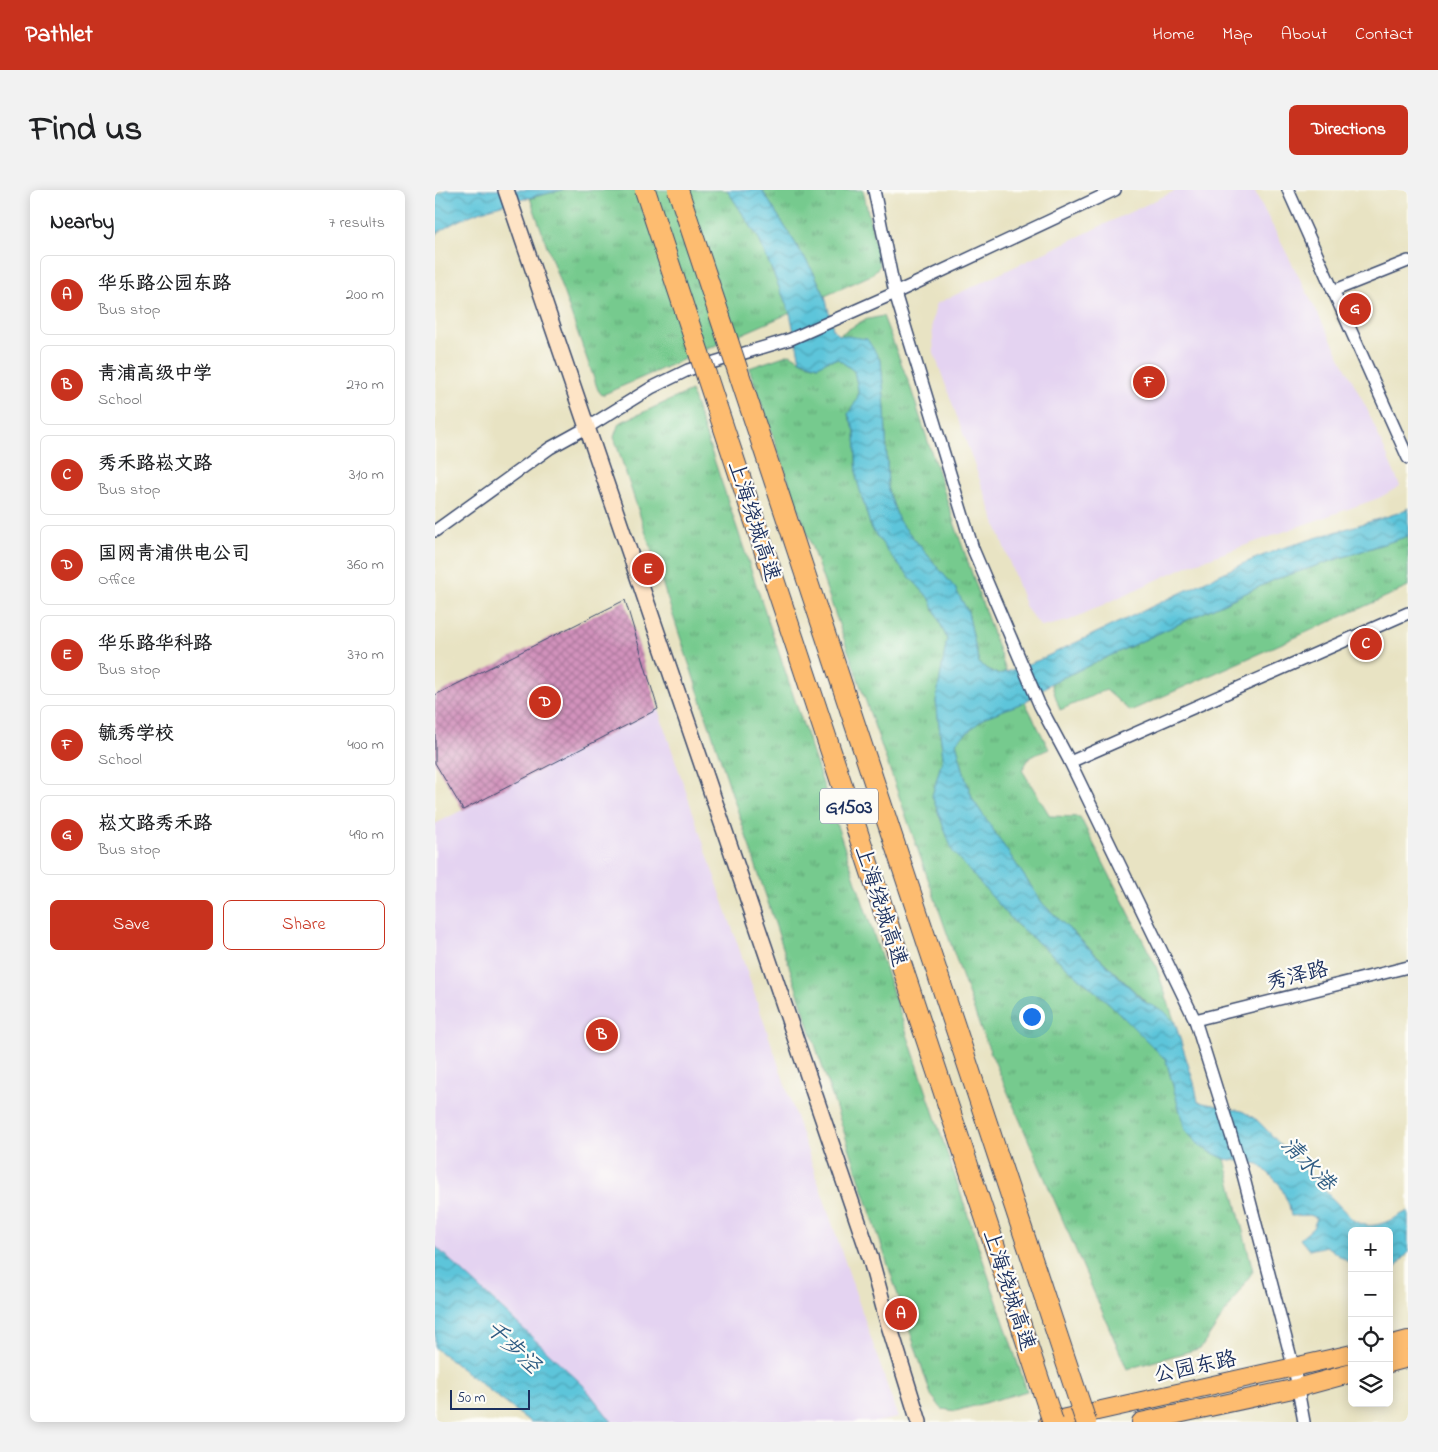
<!DOCTYPE html>
<meta charset="utf-8">
<style>
:root{--surface:#fff;--page:#f2f2f2;--text:#202124;--muted:#757577;--line:#e0e0e0;--accent:#c8321e}
body{margin:0;font-family:"Indie Flower","LXGW WenKai TC",sans-serif;background:var(--page);color:var(--text)}
.controls{position:absolute;right:15px;bottom:15px;display:grid;overflow:hidden;border-radius:8px;box-shadow:0 2px 12px #0003}
.controls button{width:45px;height:45px;display:grid;place-items:center;padding:0;border:0;border-bottom:1px solid var(--line);background:var(--surface);color:var(--text);font:25px sans-serif}
.scale{position:absolute;left:15px;bottom:12px;width:80px;box-sizing:border-box;padding-left:5px;border:2px solid #1b2f5e;border-top:0;font-size:14px;line-height:18px;white-space:nowrap;color:#1b2f5e;-webkit-text-stroke:4px #fdfcf7;paint-order:stroke}
.you{position:absolute;left:596px;top:826px;width:18px;height:18px;margin:-12px;border:4px solid #fff;border-radius:50%;background:#1a73e8;box-shadow:0 0 0 8px #1a73e833}
.badge{display:grid;place-items:center;width:32px;height:32px;border-radius:50%;background:var(--accent);color:#fff;font-size:16px;font-weight:700}
.pin{position:absolute;translate:-50% -50%;border:2px solid #fff;box-shadow:0 1px 5px #0006}
.list{margin:0;padding:0;list-style:none}
h2{display:flex;justify-content:space-between;align-items:center;height:65px;margin:0;padding:0 20px;font-size:21px}
h2 small{font-size:16px;font-weight:400;color:var(--muted)}
.list li{display:grid;grid-template-columns:32px 1fr auto;gap:15px;align-items:center;box-sizing:border-box;height:80px;margin:0 10px 10px;padding:0 10px;border:1px solid var(--line);border-radius:8px}
.list b{display:block;font-size:19px;white-space:nowrap}
.list p{margin:0;font-size:16px;white-space:nowrap;color:var(--muted)}
.list em{font-size:16px;font-style:normal;color:var(--muted)}
.actions{display:flex;gap:10px;padding:15px 20px}
.actions a{flex:1;padding:11px 0;border:1px solid var(--accent);border-radius:8px;text-align:center;font-size:18px;color:var(--accent)}
.actions .main{background:var(--accent);color:#fff}
.icon{flex:none;width:28px;height:28px;fill:none;stroke:currentColor;stroke-width:2;stroke-linecap:round;stroke-linejoin:round}
.map{position:relative;flex:none;width:973px;height:1232px;overflow:hidden;border-radius:8px}
header{display:flex;align-items:center;gap:30px;box-sizing:border-box;height:70px;padding:0 25px;background:var(--accent);color:#fff}
header strong{font-size:24px}
nav{display:flex;gap:28px;margin-inline-start:auto;font-size:18px}
.intro{display:flex;align-items:center;justify-content:space-between;box-sizing:border-box;height:120px;padding:0 30px}
h1{margin:0;font-size:35px}
.button{padding:12px 22px;border-radius:8px;background:var(--accent);color:#fff;font-size:18px;font-weight:700}
main{display:flex;gap:30px;padding:0 30px}
aside{flex:1;background:var(--surface);border-radius:8px;box-shadow:0 2px 12px #0003}
.map>svg:first-child{display:block}
.built{fill:#e4d3f1}
.park{fill:url(#park-tufts);stroke:#487c76}
.water{fill:url(#water-waves);stroke:#3c7a9c}
.building{fill:url(#building-cross-hatch)}
.lines{fill:none;stroke-linecap:round;stroke-linejoin:round}
.street-casing{stroke:#3a4a6d;stroke-width:14}
.secondary-casing{stroke:#3a4a6d;stroke-width:18}
.primary-casing{stroke:#3a4a6d;stroke-width:20}
.street{stroke:#fff;stroke-width:11}
.secondary{stroke:#fee4c6;stroke-width:15}
.primary{stroke:#fdbc70;stroke-width:18}
.highway-bridge-casing{stroke:#3a4a6d;stroke-width:22;stroke-linecap:butt}
.highway-bridge{stroke:#fdbc70;stroke-width:20}
.labels{text-anchor:middle;stroke-width:4.5;stroke-linejoin:round;paint-order:stroke}
.shield{fill:#fdfcf7;stroke:#5f6c8c;stroke-width:1}
.shield-label{font-size:20px;font-weight:bold;fill:#1b2f5e}
.street-label{font-size:21px;fill:#1b2f5e;stroke:#fdfcf7}
.water-label{font-size:22px;font-style:italic;fill:#2f5c83;stroke:#fdfcf7}
</style>
<header>
<strong>Pathlet</strong>
<nav><a>Home</a><a>Map</a><a>About</a><a>Contact</a></nav>
</header>
<div class="intro"><h1>Find us</h1><a class="button">Directions</a></div>
<main>
<aside>
<h2>Nearby<small>7 results</small></h2>
<ul class="list">
<li><span class="badge">A</span><div><b>华乐路公园东路</b><p>Bus stop</p></div><em>200 m</em></li>
<li><span class="badge">B</span><div><b>青浦高级中学</b><p>School</p></div><em>270 m</em></li>
<li><span class="badge">C</span><div><b>秀禾路崧文路</b><p>Bus stop</p></div><em>310 m</em></li>
<li><span class="badge">D</span><div><b>国网青浦供电公司</b><p>Office</p></div><em>360 m</em></li>
<li><span class="badge">E</span><div><b>华乐路华科路</b><p>Bus stop</p></div><em>370 m</em></li>
<li><span class="badge">F</span><div><b>毓秀学校</b><p>School</p></div><em>400 m</em></li>
<li><span class="badge">G</span><div><b>崧文路秀禾路</b><p>Bus stop</p></div><em>490 m</em></li>
</ul>
<div class="actions"><a class="main">Save</a><a>Share</a></div>
</aside>
<div class="map">
<svg width="973" height="1232" viewBox="0 0 973 1232">
<defs>
<pattern id="park-tufts" width="24" height="20" patternUnits="userSpaceOnUse" patternTransform="scale(1.25)"><rect width="24" height="20" fill="#76ca8e"/><path d="M3 7l-1-3M5 7V3M7 7l1-3M15 17l-1-3M17 17v-4M19 17l1-3" fill="none" stroke="#60a477"/></pattern>
<pattern id="water-waves" width="16" height="10" patternUnits="userSpaceOnUse" patternTransform="scale(1.25)"><rect width="16" height="10" fill="#5dc5da"/><path d="M0 5q4-4 8 0t8 0" fill="none" stroke="#4ca0b4"/></pattern>
<pattern id="building-cross-hatch" width="8" height="8" patternUnits="userSpaceOnUse" patternTransform="scale(1.25)"><rect width="8" height="8" fill="#d292bc"/><path d="M0 0l8 8M0 8l8-8" fill="none" stroke="#aa789c"/></pattern>
</defs>
<rect width="100%" height="100%" fill="#fdfcf7"/>
<filter id="ink" filterUnits="userSpaceOnUse"><feTurbulence type="fractalNoise" baseFrequency=".02" numOctaves="2"/><feDisplacementMap in="SourceGraphic" scale="10" xChannelSelector="R" yChannelSelector="G"/><feConvolveMatrix kernelMatrix="1 2 1 2 8 2 1 2 1" color-interpolation-filters="sRGB"/></filter>
<filter id="wash" filterUnits="userSpaceOnUse"><feTurbulence type="fractalNoise" baseFrequency=".0096" numOctaves="4" result="noise"/><feDisplacementMap in="SourceGraphic" scale="20" xChannelSelector="R" yChannelSelector="G"/><feGaussianBlur stdDeviation="1.12" result="paint"/><feColorMatrix in="noise" values="0 0 0 0 0 0 0 0 0 0 0 0 0 0 0 0 0 1.4 0 .05"/><feComposite in="paint" operator="in"/></filter>
<g filter="url(#wash)">
<rect width="100%" height="100%" fill="#e8e3c3"/>
<g class="built">
<path d="M742,0H819L933,221L965,296L944,308L752,376L633,431L606,437L591,418L499,163L497,134L501,114Z"/>
<path d="M223,519L463,1228L441,1232H177L148,1195L0,1056V634Z"/>
</g>
<g class="park">
<path d="M127,0H292L323,47L355,123L167,205L163,200L95,8Z"/>
<path d="M327,0H428L445,76L436,85L390,106L379,83Z"/>
<path d="M448,126L475,196L520,335L571,481L564,485L544,474L533,422L520,398L464,331L453,300L450,219L446,171L404,145L429,130Z"/>
<path d="M355,164L371,173L383,176L394,170L403,169L419,181C424,204 427,204 413,225L420,241L422,290L436,338L461,372L495,409L512,449L501,511L508,567L497,606L518,661L580,733L675,814L731,870L750,940L766,957L790,969L818,1081L766,1158L692,1179L546,840L314,178Z"/>
<path d="M256,201L592,1201L521,1221L507,1219L496,1205L179,247L184,233Z"/>
<path d="M973,346V397L695,521L671,500L625,520L616,493L841,389Z"/>
<path d="M590,512L614,559L595,567L587,580L615,626L645,627L721,776L740,833H733L608,714L538,610L530,587L521,552L550,527Z"/>
</g>
<g class="water">
<path d="M11,0H127C87,10 33,19 0,45V5Z"/>
<path d="M292,0H327L379,83L390,106L398,139L404,145L432,149L446,171L450,219L453,300L464,331L520,398L533,422L544,474L563,485L604,470L807,374L844,359L963,323L973,318V346L841,389L616,493L590,512L550,527L521,552L530,587L538,610L608,714L711,813L729,821L740,833L760,896L763,912L807,921L822,930L918,1030C937,1043 955,1030 973,1021V1063L957,1082H954V1041H917V1075L891,1056L874,1060L865,1049L878,1038L882,1028L875,1025L856,1026L854,1015L845,995L824,974L790,969L766,957L750,940L731,870L675,814L580,733L518,662L497,606L508,567L501,511L512,449L495,409L461,372L436,338L422,290L420,241L413,224C427,204 424,204 419,181L403,169L394,170L383,176L365,170L355,123L323,47Z"/>
<path d="M0,1056L148,1195L177,1232H95L0,1158Z"/>
</g>
<g id="blocks">
<path class="building" d="M190,410L223,519L28,620L0,573V505Z"/>
</g>
</g>
<g filter="url(#ink)">
<use href="#blocks" fill-opacity="0" stroke="#3a4a6d" stroke-width="1"/>
<g class="lines">
<g class="street-casing">
<g id="street">
<path d="M439,0L460,103L538,359L605,516L635,572L760,830L806,977L860,1183L869,1232"/>
<path d="M853,0L973,268"/>
<path d="M898,101L973,71"/>
<path d="M0,341L115,258L153,237L216,198L253,180L356,149L460,103L680,0"/>
<path d="M635,572L973,423"/>
<path d="M760,830L973,777"/>
</g>
</g>
<g class="secondary-casing">
<path id="secondary" d="M71,0L435,1067L452,1129L484,1232"/>
</g>
<g class="primary-casing">
<g id="primary">
<path d="M954,1155L973,1150"/>
<path d="M954,1173L973,1168"/>
<path d="M613,1232L917,1164"/>
<path d="M706,1232L862,1198L917,1183"/>
</g>
</g>
<use href="#street" class="street"/>
<use href="#secondary" class="secondary"/>
<use href="#primary" class="primary"/>
<g class="highway-bridge-casing">
<g id="highway-bridge">
<path d="M210,0L618,1232"/>
<path d="M243,0L651,1232"/>
</g>
</g>
<use href="#highway-bridge" class="highway-bridge"/>
</g>
</g>
<g class="labels">
<rect class="shield" x="385" y="598.5" width="58" height="35" rx="4"/>
<g class="shield-label">
<text x="414" y="623">G1503</text>
</g>
<g class="street-label">
<text transform="translate(320 331) rotate(72)" y="7">上海绕城高速</text>
<text transform="translate(447 716) rotate(72)" y="7">上海绕城高速</text>
<text transform="translate(862 785) rotate(-14)" y="7">秀泽路</text>
<text transform="translate(575 1100) rotate(72)" y="7">上海绕城高速</text>
<text transform="translate(760 1176) rotate(-12)" y="7">公园东路</text>
</g>
<g class="water-label">
<text transform="translate(874 973) rotate(45)" y="8">清水港</text>
<text transform="translate(79 1156) rotate(43)" y="8">千步泾</text>
</g>
</g>
</svg>
<div class="controls">
<button>+</button>
<button>−</button>
<button><svg class="icon" aria-label="locate" viewBox="0 0 24 24"><circle cx="12" cy="12" r="6"/><path d="M12 2v4M12 18v4M2 12h4M18 12h4"/></svg></button>
<button><svg class="icon" aria-label="layers" viewBox="0 0 24 24"><path d="M12 4l9 5-9 5-9-5zM3 14l9 5 9-5"/></svg></button>
</div>
<div class="scale">50 m</div>
<div class="you"></div>
<div class="pin badge" style="left:466px;top:1124px">A</div>
<div class="pin badge" style="left:167px;top:845px">B</div>
<div class="pin badge" style="left:931px;top:454px">C</div>
<div class="pin badge" style="left:110px;top:512px">D</div>
<div class="pin badge" style="left:213px;top:379px">E</div>
<div class="pin badge" style="left:714px;top:192px">F</div>
<div class="pin badge" style="left:920px;top:119px">G</div>
</div>
</main>
